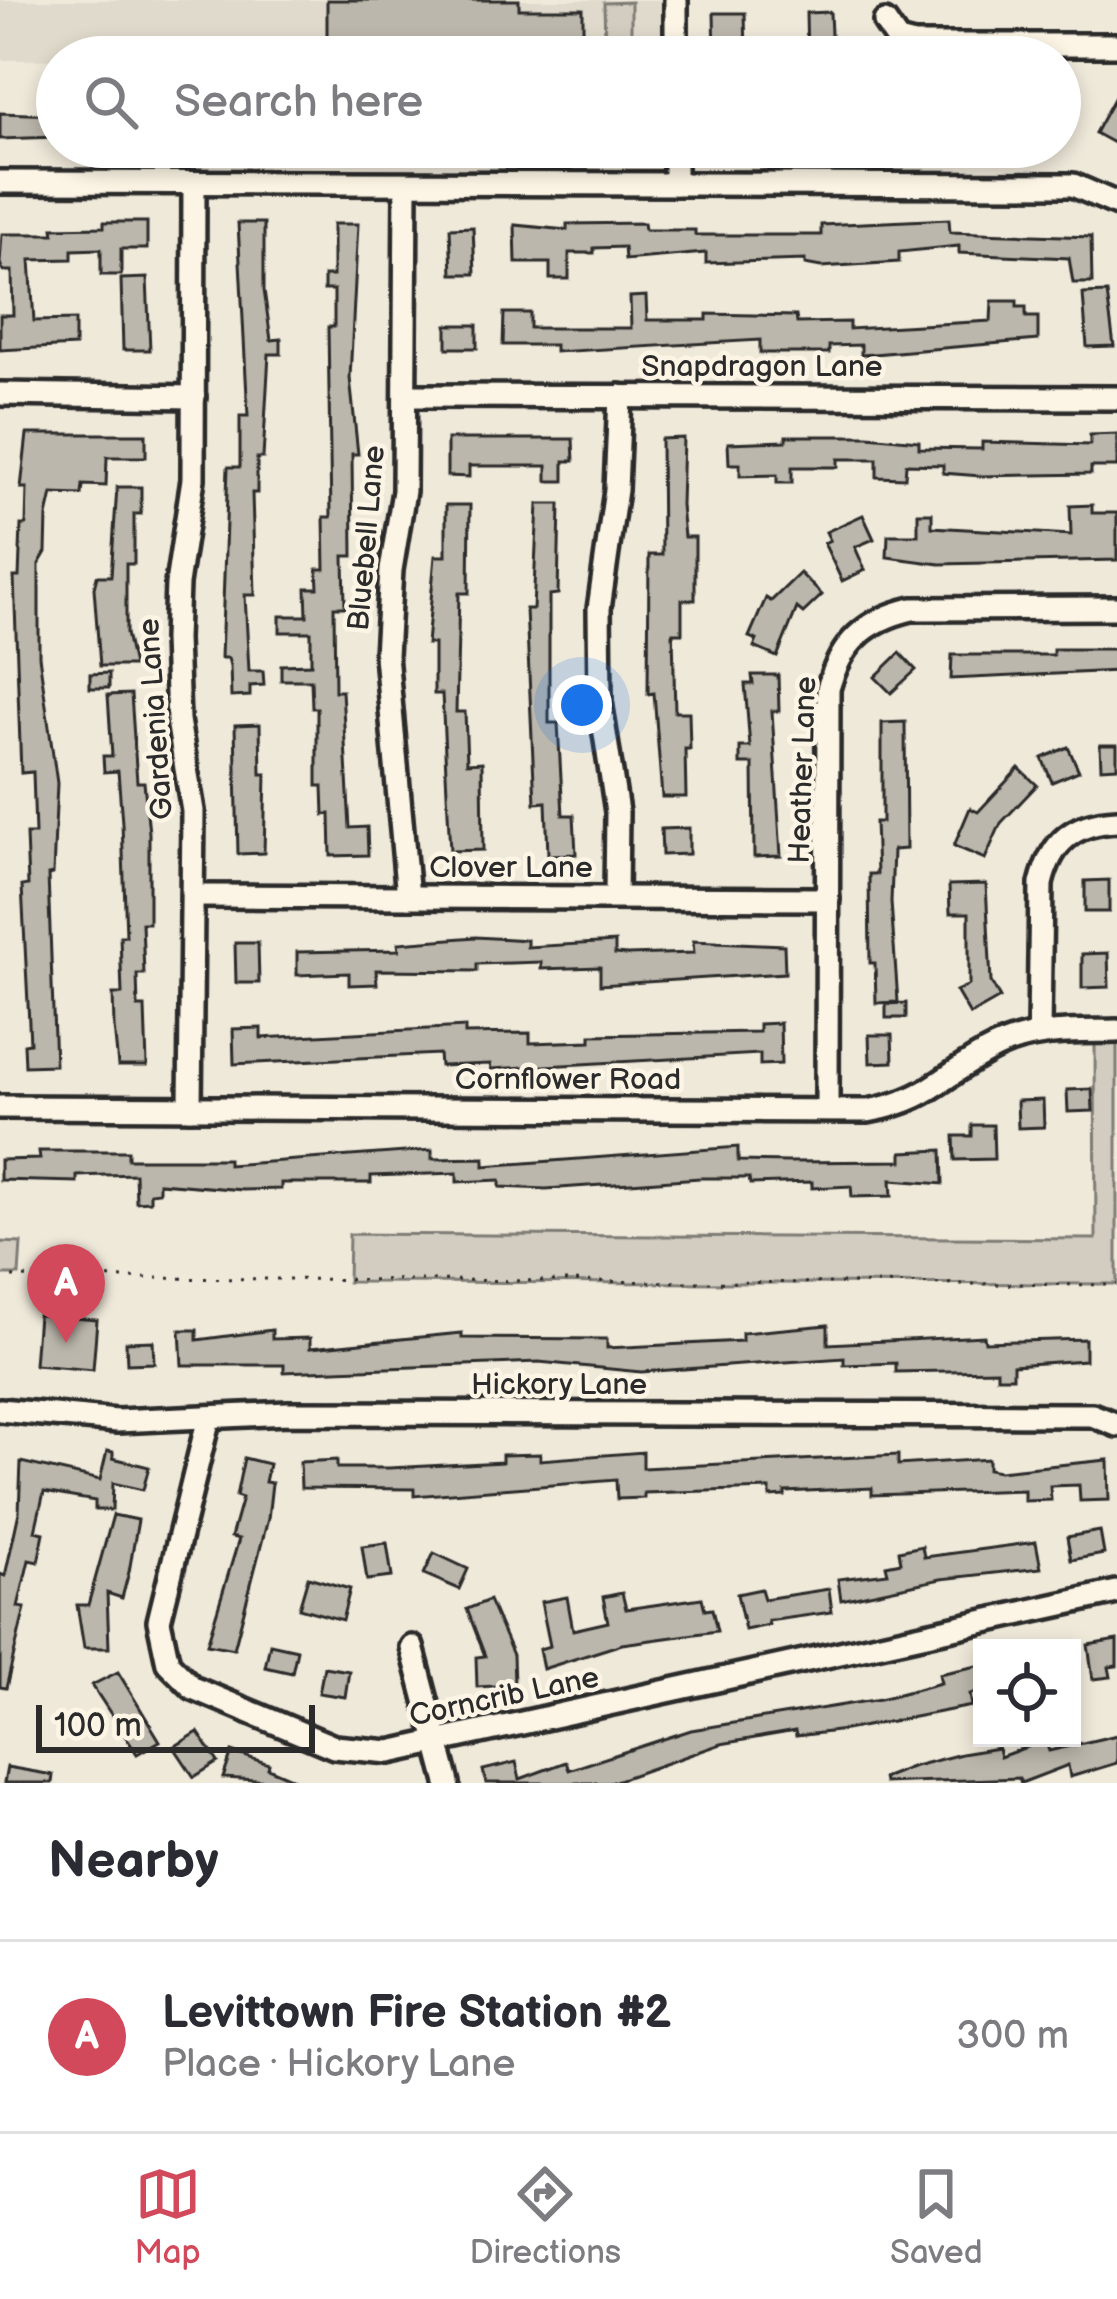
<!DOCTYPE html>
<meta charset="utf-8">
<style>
:root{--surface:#fff;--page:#f7f7f7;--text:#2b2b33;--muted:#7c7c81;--line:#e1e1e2;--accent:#d1495b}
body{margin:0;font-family:"Balsamiq Sans",sans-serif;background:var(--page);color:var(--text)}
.controls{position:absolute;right:36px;bottom:36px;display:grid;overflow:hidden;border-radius:0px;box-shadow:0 6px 18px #0003}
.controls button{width:108px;height:108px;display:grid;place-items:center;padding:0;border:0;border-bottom:3px solid var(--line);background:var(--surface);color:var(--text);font:60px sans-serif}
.scale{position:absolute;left:36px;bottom:30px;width:279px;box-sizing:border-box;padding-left:12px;border:6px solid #2b2b2b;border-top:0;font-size:33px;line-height:42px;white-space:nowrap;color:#2b2b2b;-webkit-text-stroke:9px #fcf5e5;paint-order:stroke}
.you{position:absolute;left:582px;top:705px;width:42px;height:42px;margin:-30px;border:9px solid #fff;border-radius:50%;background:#1a73e8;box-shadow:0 0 0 18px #1a73e833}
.badge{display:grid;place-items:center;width:78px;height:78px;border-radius:50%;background:var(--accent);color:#fff;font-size:39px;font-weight:700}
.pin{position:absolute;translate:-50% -99px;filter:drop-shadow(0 3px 6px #0008)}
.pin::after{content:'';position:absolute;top:63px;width:42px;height:36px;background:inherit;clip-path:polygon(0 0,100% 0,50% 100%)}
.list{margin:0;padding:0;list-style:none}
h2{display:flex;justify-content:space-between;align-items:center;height:156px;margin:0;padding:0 48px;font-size:51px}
h2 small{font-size:39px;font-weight:400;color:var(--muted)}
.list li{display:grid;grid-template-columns:78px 1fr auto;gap:36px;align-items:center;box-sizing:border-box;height:192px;padding:0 48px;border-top:3px solid var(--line)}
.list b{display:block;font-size:45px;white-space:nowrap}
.list p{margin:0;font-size:39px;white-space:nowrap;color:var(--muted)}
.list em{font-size:39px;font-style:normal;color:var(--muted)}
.icon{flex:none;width:66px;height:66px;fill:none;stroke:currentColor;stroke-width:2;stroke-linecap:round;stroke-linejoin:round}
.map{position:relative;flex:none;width:1117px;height:1783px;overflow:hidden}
.search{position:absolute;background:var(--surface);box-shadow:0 6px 18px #0003;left:36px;right:36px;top:36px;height:132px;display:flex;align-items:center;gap:30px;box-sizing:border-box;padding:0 42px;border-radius:66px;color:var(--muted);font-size:45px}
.sheet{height:348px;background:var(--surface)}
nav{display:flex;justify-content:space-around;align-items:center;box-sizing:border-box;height:168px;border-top:3px solid var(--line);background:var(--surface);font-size:33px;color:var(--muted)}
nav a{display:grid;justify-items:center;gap:6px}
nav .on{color:var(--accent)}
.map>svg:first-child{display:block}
.built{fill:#e0dacc}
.green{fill:#d2cdc0;stroke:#7e7c76;stroke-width:3}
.building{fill:#bcb7ac;stroke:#2b2b2b;stroke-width:3}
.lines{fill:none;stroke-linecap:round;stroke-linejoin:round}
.street-casing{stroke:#2b2b2b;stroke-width:30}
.path{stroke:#2b2b2b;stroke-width:3;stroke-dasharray:3 9;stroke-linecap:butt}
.street{stroke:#fcf5e5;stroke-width:21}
.labels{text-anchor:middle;stroke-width:9;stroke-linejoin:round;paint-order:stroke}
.street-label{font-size:30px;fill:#2b2b2b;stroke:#fcf5e5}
</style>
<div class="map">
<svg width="1117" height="1783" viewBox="0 0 1117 1783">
<rect width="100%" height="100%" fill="#efe9da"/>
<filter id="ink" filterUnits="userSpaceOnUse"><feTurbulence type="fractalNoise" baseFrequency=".00833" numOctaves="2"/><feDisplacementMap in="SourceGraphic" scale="24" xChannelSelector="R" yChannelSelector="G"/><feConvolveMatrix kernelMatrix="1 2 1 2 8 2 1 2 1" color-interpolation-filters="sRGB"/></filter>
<g filter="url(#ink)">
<path class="built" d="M0,0H676V57L0,60Z"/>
<g class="green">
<path d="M631,2V46L605,45L604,3Z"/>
<path d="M1095,1044H1117V1284L348,1282L349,1234L1096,1239Z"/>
<path d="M0,1242L21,1243L19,1275H0Z"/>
</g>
<g class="building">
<path d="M327,0H519V9H583V47L327,46Z"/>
<path d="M830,12L832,57H807L806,13Z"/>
<path d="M714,13H745L746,53L715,54Z"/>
<path d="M1117,93V145L1095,133Z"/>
<path d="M0,113L57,115V137L0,139Z"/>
<path d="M949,219L950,232L1091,237L1092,283H1073L1069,258L959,253V246L899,252V262L821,267L805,264V260L706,263V253L625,260L624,247L594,248V253H569V279H550V263H516L515,225L567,230V224L644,223L645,230H695V235H821V225Z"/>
<path d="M104,222H147V249H121V275H101V249L72,250V259L30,260L34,321L75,320V346L0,350V315H13L12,271H3L0,263L2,234H54L53,228L104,227Z"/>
<path d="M238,223H264V290L271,340L281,339V354H269L263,458H257V493H252L255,595H245L249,671H263L264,685L250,686V696L231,697L230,666L228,658H221L228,467H240V416H248Z"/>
<path d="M333,224H358L350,378L358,454H352L353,556H344L345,607H334L335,691H342L350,828L367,827L368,855L331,856L330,814L324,815L323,786H317V708H312L311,680H281V665L311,664V632H280V616H307L306,588H318L317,569H325L324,517H331L328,327H334V290H324V276H333Z"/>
<path d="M473,227L475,274H452L450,228Z"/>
<path d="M147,278L150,350H123L121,279Z"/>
<path d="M1107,293L1114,346L1087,347L1083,294Z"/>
<path d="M646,296L647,320H707V314L796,316L797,323L849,322V329L991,321L992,301H1017V307H1026V317H1038V340L861,355V345L829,346V353H760V340L555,352V345H503L504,313H530V328H631L630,297Z"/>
<rect x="447" y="325" width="30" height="23"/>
<path d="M27,434H146V457H107L106,486L83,485L82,495L52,494L47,516L46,552L39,564V656L57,783L53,874L48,875L55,1065L25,1066L24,1044L30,1043L22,886L28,885L26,834H35L33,772L21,773L14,577H19L21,525H26L27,488H21Z"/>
<path d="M1117,434V467H1091V474L981,476L943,473V465L906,464L905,478L877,477V459H838V467H792V483H777V475L740,476V464H729L728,443L786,441V436H868L919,441V448L982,449V442L1090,445V435Z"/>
<path d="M683,438L681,505L684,537H695V600H682V633H673L675,712H689L690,749H685L686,797H662L654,693L648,694L649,555H662L661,439Z"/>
<path d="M447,439H573L574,461H564V481H547V466H469V477L447,476Z"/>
<path d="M117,487H141V514H134V564H126V633L133,666H100L94,588L97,576H111Z"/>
<path d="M538,504H560L558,594L549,595V723H558L563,815H574L576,854L548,855L546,802L535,803L526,609H533Z"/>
<path d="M446,505H470L469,593H459L456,712H465L467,763L482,762L483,850L450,851L442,694H434V644H427L435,556H446Z"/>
<path d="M1092,505V513H1117V560L940,564L887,557L888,535H918V513H932V527L1071,535L1070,506Z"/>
<path d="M863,515L874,539L855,547L865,570L842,581L824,543L830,540L826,532Z"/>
<path d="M800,573L822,595L803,613L797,608L777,657L754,647L757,640L749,637L766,598L771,601Z"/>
<path d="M1053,649H1117V671L951,679L952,655H1053Z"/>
<path d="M900,653L916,670L891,693L875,677Z"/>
<path d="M109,673V688H90V674Z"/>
<path d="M752,675H778L779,711H772L781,856L754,857L753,764H740V747H750L745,684H753Z"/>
<path d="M131,694L137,782H144L149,833V923H142L144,974H137L138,1007H145L147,1066H118L114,1027L113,994H122L120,936H126L122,823L118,771L104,772L103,756H112L108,695Z"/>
<path d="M905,722L906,849L893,850L891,902L898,1002L876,1003L875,963H870L869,874H877L875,822H882V723Z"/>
<path d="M260,724L261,774H266L264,853L238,854L235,725Z"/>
<path d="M1100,745H1117V767L1101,768Z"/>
<path d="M1068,747L1079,771L1052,782L1042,758Z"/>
<path d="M1019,768L1037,785L1001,823L985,859L954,846L970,808L978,812Z"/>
<path d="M689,828V854L662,855L661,829Z"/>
<path d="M1109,880V912H1085V881Z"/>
<path d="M986,884L991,982L1000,998L970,1015L956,991L969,985V913H950L949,885Z"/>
<path d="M476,937L527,940V947L615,942V954L627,955L694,953L693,941L784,945L785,973L600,985V967L541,969V962L477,964V971L376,970L377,984L349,985V973L297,975V952L399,950L398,943Z"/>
<path d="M235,943H258L259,983H236Z"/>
<path d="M1108,953L1109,987L1082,988V954Z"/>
<path d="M906,1003V1018H886V1004Z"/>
<path d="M780,1023L781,1064L760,1065V1054L491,1069L490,1064L440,1066L439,1054L234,1064L233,1029L261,1028V1038L465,1027V1034L530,1033V1043L591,1041V1035L759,1032V1024Z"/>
<path d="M869,1035H892L893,1062L870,1063Z"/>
<path d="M1092,1089L1093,1111L1068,1112L1067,1090Z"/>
<path d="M1043,1100L1044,1127L1018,1128L1017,1101Z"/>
<path d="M972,1125H993L994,1159L955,1160L954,1136H972Z"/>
<path d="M738,1147V1161L788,1162L902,1161V1152L942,1150L943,1184L891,1180L892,1196L852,1197L851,1186L812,1188V1182L750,1184L749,1178H700L546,1189L500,1187V1180L457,1182V1173L371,1176V1183H281V1189L243,1190L159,1183V1192L150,1193V1201L136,1202L135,1174L77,1176V1182L0,1180V1160L40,1159L39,1151H128V1159H228V1165L432,1150V1159L484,1158V1166Z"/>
<path d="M38,1315L97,1320L93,1370L34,1365Z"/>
<path d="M828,1325V1344L984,1336L985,1342L1085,1339V1360L1013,1365V1377H997V1370L896,1372V1363L844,1365V1358L641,1372L539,1362L284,1372V1365H182L180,1330H197V1340L272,1330V1339L310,1338V1348L462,1333V1338L607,1339V1348L742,1341V1333Z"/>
<path d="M153,1341L154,1363L127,1364L126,1342Z"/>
<path d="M107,1451L113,1452V1458L149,1467L143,1490L113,1483L112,1510H95V1501L44,1492L35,1531L44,1533L38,1562L29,1560L18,1607L25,1608L6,1688L0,1687V1574L5,1576L19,1512L21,1462L100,1480Z"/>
<path d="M643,1452V1468L898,1455V1465L988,1459V1469L999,1471L1108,1460L1109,1500L1080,1501L1079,1485L1050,1486L1051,1500L1024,1501V1490L872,1495V1488L785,1492V1496L770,1497V1489L644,1493V1498L617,1499L616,1480L414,1496V1489L301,1488L300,1462L337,1460V1468H389L502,1462V1455L540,1454V1460Z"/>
<path d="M244,1458L269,1464L265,1482L272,1483L268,1519L234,1649L207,1644L239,1539L231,1537L242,1498L236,1496Z"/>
<path d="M113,1515L138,1520L129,1572L122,1598L107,1593L109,1648H84L77,1605H88Z"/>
<path d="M1100,1531L1104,1554L1071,1560L1067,1537Z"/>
<path d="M1036,1542L1041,1568L941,1579L841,1600L838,1579L888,1573L886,1565L901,1562L899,1551L922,1546L924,1557Z"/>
<path d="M387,1543L392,1577L367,1580L362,1546Z"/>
<path d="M434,1553L468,1569L459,1589L424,1574Z"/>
<path d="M308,1577L350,1589L342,1620L299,1608Z"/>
<path d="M761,1589L764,1599L829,1589L832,1612L768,1621L769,1625L745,1630L737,1594Z"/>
<path d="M622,1593L626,1609L702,1598L705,1610L712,1609L717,1631L622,1644L543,1669L539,1649L550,1646L541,1602L567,1597L573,1630L608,1622L603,1597Z"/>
<path d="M489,1600L513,1655L514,1685L477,1687L476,1657L485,1656L467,1609Z"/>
<path d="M1117,1640V1666L1109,1667L1111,1677L1093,1679L1088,1645Z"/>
<path d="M270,1644L297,1650L292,1673L265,1667Z"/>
<path d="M982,1665V1691L970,1694L972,1706L845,1730L796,1736L795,1731L721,1744L610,1783H486L483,1770L516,1762L520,1779L566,1762L569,1770L691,1730L880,1699L941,1683L939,1674Z"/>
<path d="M324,1667L349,1671L345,1697L319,1693Z"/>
<path d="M118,1672L160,1741L137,1754L92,1685Z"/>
<path d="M198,1732L218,1762L194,1777L174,1747Z"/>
<path d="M1117,1735V1763L1070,1777L1068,1765L1021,1783L1019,1778L884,1783L883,1778L911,1767L961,1754L998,1748L1000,1757L1045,1740L1049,1751Z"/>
<path d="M232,1752L269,1764L268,1768L303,1783L223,1778Z"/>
<path d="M7,1767L53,1775L52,1783H4Z"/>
</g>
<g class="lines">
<g class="street-casing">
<g id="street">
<path d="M885,22L898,41L914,45H1117"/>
<path d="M676,57V0"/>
<path d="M0,182L1073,185L1117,204"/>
<path d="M406,184L404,491L391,570L386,655L408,897"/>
<path d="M675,184V147"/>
<path d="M0,394L194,397"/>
<path d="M406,396L1117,398"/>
<path d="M193,896L828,899"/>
<path d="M616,897L617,812L600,701L599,609L616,490L620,396"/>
<path d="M1039,1032L1041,884C1051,841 1074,823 1117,821"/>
<path d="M0,1107L868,1111C933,1099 942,1074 995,1048C1034,1029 1075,1032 1117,1031"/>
<path d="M190,1108L193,811L178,720L175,639L177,584L193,479L194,183"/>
<path d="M827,1110L828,689C841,643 865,620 912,609L1117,608"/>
<path d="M0,1410L117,1421L288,1413L1092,1415L1117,1425"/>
<path d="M209,1417L159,1621L168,1663L193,1688L334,1747L390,1752L1117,1592"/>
<path d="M412,1647L448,1783"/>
</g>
</g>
<path class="path" d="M0,1277L1117,1285"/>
<use href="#street" class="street"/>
</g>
</g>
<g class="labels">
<g class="street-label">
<text x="762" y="376">Snapdragon Lane</text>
<text transform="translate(366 538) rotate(-85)" y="10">Bluebell Lane</text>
<text transform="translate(155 719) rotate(-94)" y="10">Gardenia Lane</text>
<text transform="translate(802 770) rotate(-88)" y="10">Heather Lane</text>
<text x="511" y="877">Clover Lane</text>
<text x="568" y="1089">Cornflower Road</text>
<text x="559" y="1394">Hickory Lane</text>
<text transform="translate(504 1696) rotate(-12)" y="10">Corncrib Lane</text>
</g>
</g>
</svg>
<div class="controls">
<button><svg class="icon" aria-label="locate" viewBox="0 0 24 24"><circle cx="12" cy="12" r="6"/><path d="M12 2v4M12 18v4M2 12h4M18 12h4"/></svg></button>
</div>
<div class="scale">100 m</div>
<div class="you"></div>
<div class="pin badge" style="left:66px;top:1343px">A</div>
<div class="search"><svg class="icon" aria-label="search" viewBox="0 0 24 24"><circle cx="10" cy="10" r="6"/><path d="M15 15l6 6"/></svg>Search here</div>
</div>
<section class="sheet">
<h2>Nearby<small></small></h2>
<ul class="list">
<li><span class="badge">A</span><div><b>Levittown Fire Station #2</b><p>Place · Hickory Lane</p></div><em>300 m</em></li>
</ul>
</section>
<nav>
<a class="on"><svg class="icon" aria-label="map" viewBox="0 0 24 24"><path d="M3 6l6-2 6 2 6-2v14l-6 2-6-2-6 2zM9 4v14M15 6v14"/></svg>Map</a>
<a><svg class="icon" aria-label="directions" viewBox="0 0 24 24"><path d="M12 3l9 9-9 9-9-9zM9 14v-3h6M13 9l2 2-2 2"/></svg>Directions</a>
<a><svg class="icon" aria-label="saved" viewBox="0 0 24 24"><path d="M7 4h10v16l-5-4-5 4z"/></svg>Saved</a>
</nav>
